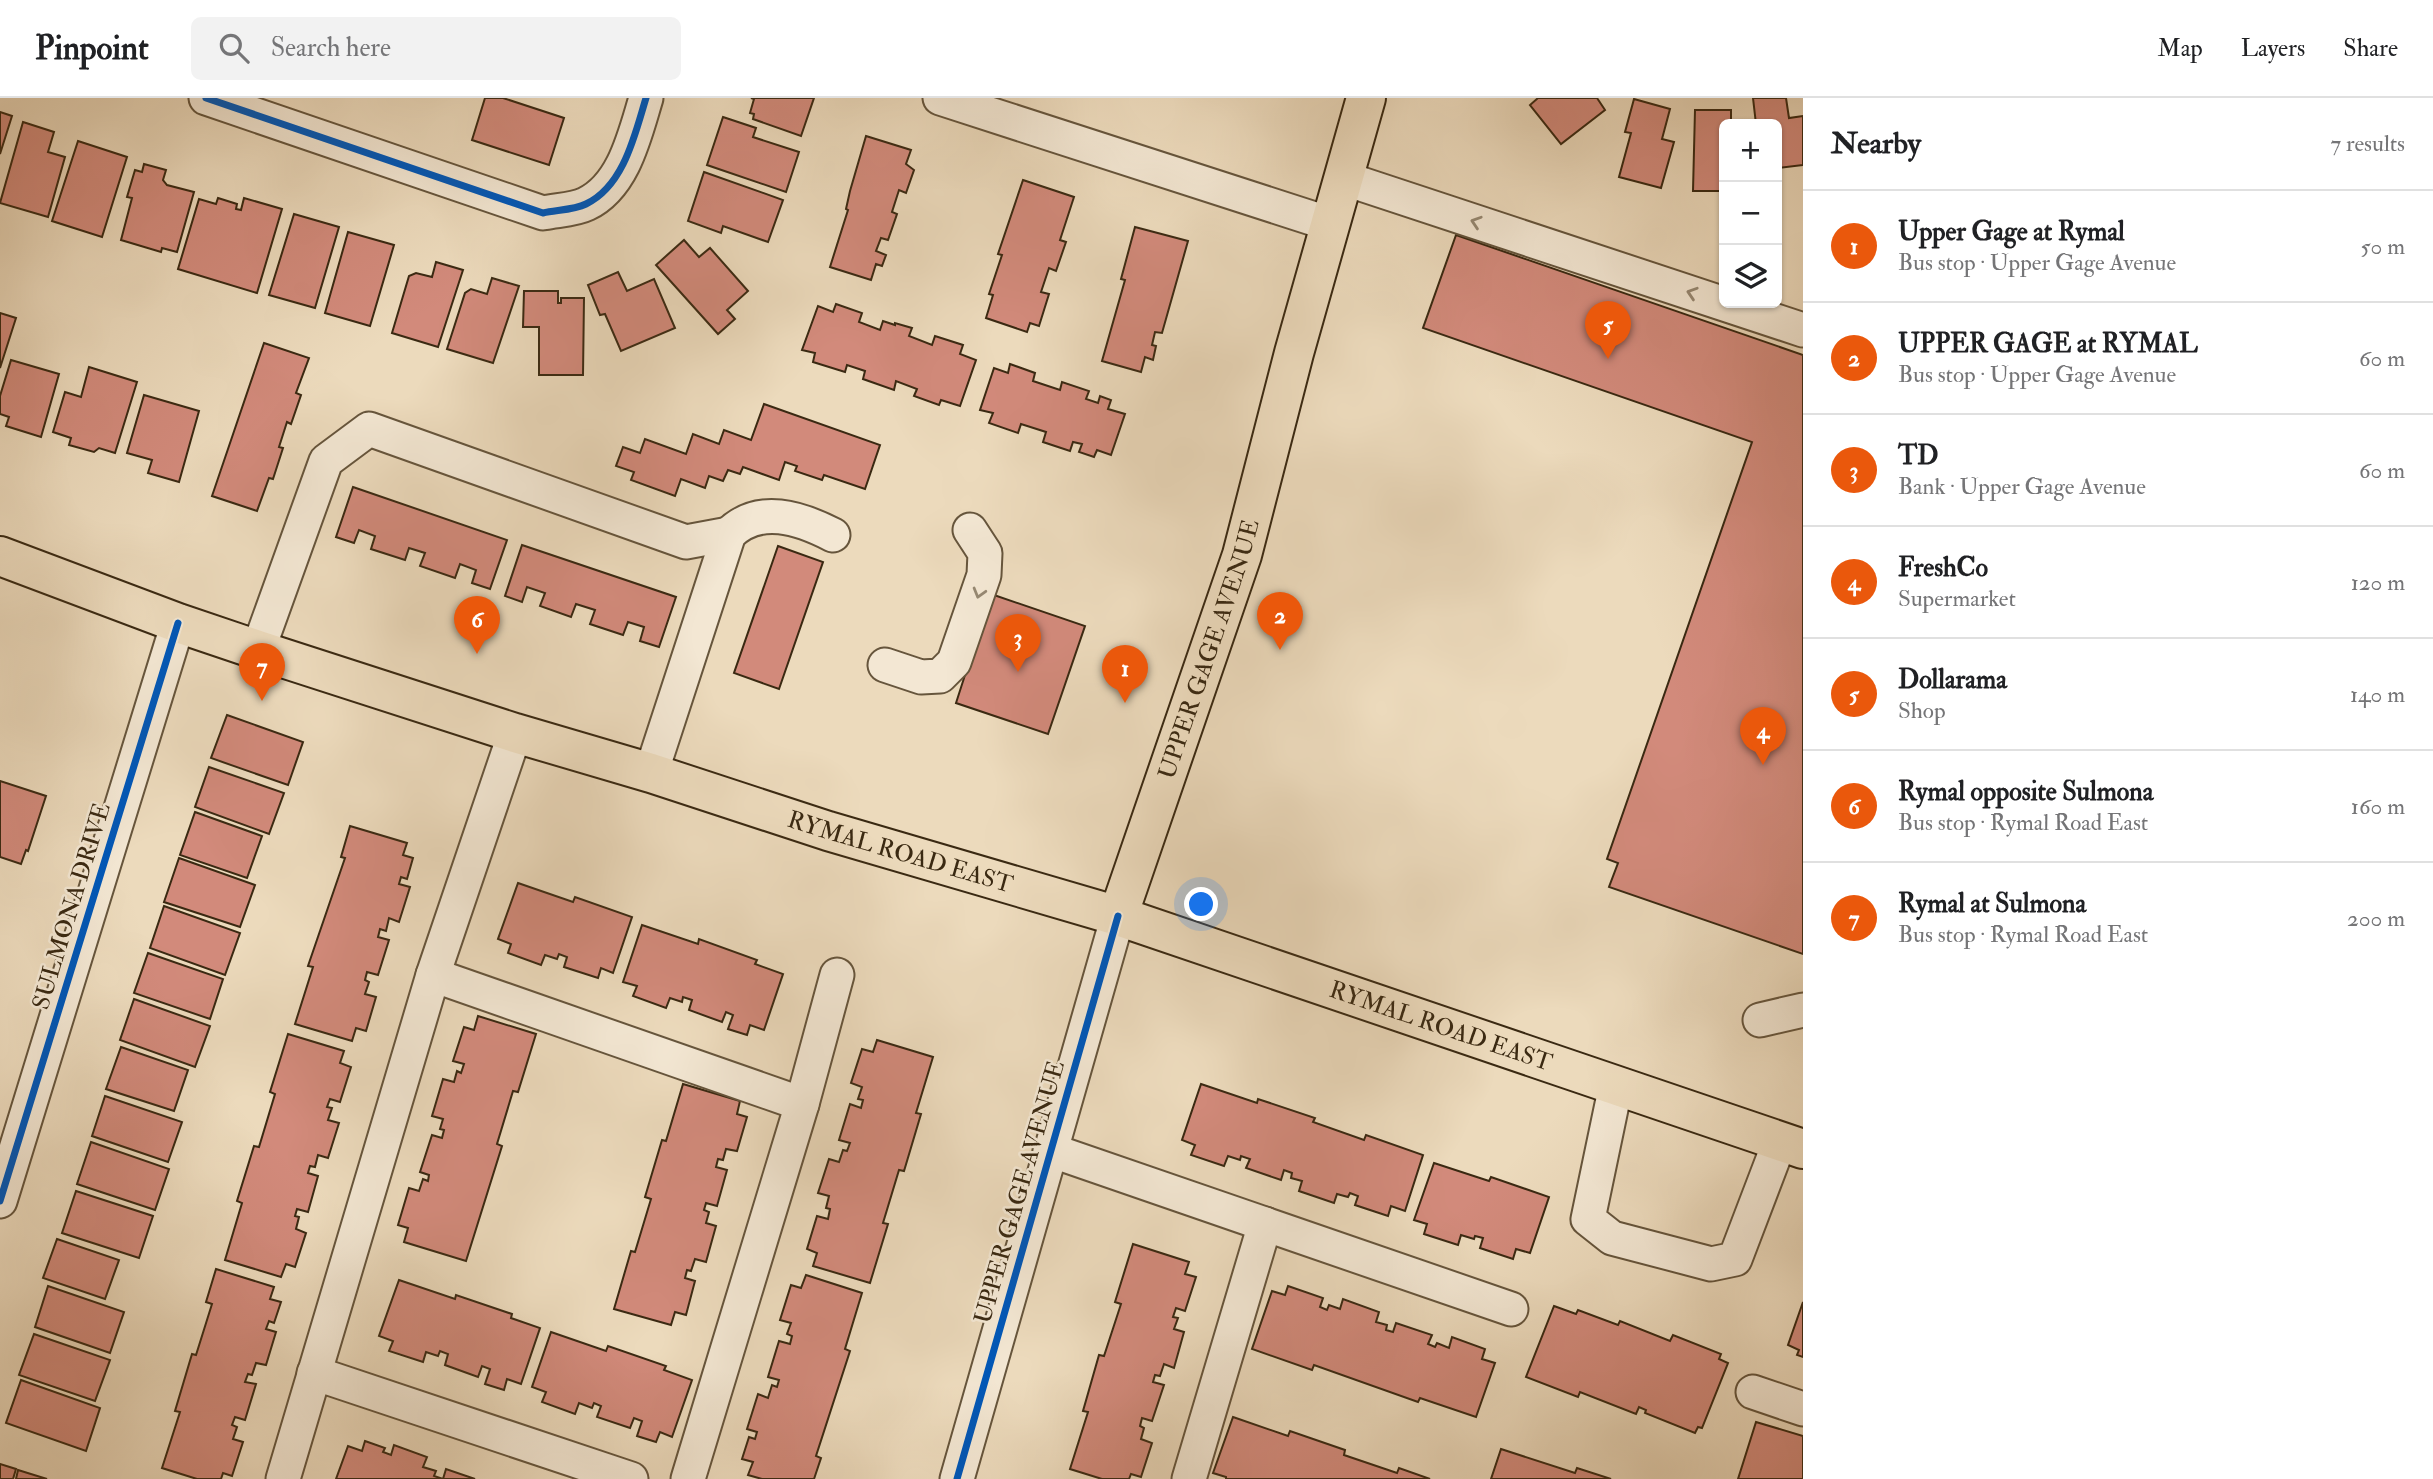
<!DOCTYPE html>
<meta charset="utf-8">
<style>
:root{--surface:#fff;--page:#f2f2f2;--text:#202124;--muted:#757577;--line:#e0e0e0;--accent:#ea580c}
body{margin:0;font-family:"IM FELL Double Pica",serif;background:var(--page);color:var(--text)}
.controls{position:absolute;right:21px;top:21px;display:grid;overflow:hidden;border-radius:10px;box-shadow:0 2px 5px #0004}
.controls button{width:63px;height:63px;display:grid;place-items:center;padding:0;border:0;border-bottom:2px solid var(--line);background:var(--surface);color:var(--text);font:35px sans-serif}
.you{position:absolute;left:1202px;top:807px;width:24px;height:24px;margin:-18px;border:5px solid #fff;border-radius:50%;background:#1a73e8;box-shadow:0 0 0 10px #1a73e833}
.badge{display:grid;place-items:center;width:46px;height:46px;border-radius:50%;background:var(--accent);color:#fff;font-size:23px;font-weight:700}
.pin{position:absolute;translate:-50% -58px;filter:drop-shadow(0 2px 4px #0008)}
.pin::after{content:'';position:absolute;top:37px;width:24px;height:21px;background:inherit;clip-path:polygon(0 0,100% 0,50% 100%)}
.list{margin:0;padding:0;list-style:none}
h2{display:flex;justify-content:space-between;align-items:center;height:91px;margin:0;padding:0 28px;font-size:30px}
h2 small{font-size:23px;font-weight:400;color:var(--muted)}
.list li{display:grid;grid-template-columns:46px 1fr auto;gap:21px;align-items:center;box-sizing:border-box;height:112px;padding:0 28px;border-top:2px solid var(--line)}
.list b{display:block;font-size:26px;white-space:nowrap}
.list p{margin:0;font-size:23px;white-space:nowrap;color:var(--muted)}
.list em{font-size:23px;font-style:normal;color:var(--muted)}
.icon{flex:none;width:38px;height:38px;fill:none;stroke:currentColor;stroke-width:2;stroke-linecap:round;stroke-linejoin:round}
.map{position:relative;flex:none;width:1803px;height:1381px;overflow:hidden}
header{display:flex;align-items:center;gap:42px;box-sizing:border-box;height:98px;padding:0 35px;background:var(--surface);border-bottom:2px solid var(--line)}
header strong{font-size:33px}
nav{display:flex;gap:38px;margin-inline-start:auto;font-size:24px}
.search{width:490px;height:63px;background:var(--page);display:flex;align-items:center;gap:18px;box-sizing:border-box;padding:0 24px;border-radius:10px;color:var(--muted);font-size:26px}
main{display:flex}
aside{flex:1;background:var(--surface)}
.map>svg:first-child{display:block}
.building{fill:#d28a7b;stroke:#3a2912;stroke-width:2}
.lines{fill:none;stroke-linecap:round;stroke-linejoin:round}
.minor-casing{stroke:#66553c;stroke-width:37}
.major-casing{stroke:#3a2912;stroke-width:42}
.minor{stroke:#f3e7d3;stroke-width:33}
.major{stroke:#ecdabc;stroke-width:38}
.cycleway-casing{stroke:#f3e7d3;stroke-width:11}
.cycleway{stroke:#0057b8;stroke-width:7}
.oneway{stroke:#968872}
.labels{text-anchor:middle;stroke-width:5;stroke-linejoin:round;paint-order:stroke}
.street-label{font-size:24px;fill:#3a2912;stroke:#f3e7d3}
</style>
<header>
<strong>Pinpoint</strong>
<div class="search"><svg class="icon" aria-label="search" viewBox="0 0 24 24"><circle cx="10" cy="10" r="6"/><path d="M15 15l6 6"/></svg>Search here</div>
<nav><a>Map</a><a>Layers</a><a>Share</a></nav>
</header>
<main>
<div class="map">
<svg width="1803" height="1381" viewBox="0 0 1803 1381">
<rect width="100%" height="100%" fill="#ecdabc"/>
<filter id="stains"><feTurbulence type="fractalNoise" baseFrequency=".00286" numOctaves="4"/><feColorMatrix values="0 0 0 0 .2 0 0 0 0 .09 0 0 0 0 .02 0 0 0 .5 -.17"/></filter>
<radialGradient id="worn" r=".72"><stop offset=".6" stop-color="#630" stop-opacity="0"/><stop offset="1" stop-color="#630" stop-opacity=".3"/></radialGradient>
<g class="building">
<path d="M485,0H503L564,20L549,67L472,42Z"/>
<path d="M751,0H814L801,38L753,21L754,16L750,15L754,1Z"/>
<path d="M1538,0H1597L1605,12L1561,46L1530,7Z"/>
<path d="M1753,0H1786L1789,20L1803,18V67L1777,70V26H1756Z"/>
<path d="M1634,1L1670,11L1662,41L1674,44L1661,90L1619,79L1631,35L1625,34Z"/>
<path d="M1695,12H1731V26H1724V93H1693Z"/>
<path d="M0,14L12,18L0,56Z"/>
<path d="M723,19L756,30L753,39L799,54L786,94L707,67Z"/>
<path d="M23,24L54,34L48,54L65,59L48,119L0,105Z"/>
<path d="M866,38L911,52L906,66L914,72L906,95L899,92L892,114L897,116L888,142L881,140L876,153L886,157L882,168L876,166L871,182L830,169L848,112L846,111L850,93Z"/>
<path d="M78,43L127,59L102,139L52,123Z"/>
<path d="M144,66L166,72L163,82L167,87L194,94L177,154L162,150L161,154L121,142L132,100L127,99L135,72L142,74Z"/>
<path d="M704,74L783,102L768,144L723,128L721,135L688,123Z"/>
<path d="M1023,82L1074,99L1060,142L1066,144L1056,173L1049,170L1041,194L1049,196L1039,228L1030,225L1027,234L986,220L993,197L989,196L1002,157L998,156Z"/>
<path d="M218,100L237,106L236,111L241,112L244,100L282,111L257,195L178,171L199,101L216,106Z"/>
<path d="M294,116L339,129L315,210L269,197Z"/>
<path d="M1135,129L1188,143L1162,235L1155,234L1152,247L1156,248L1153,262L1145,259L1141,274L1102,263L1125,182L1121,181Z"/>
<path d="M348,134L394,147L370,228L325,215Z"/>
<path d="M1456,137L1803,257V856L1609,789L1618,765L1607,761L1752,344L1423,230Z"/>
<path d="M684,142L699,159L710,150L748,193L727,212L735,221L718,236L656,167Z"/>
<path d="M436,164L463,172L438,249L392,235L409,178L416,175L432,179Z"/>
<path d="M618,174L627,193L654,181L675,230L621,253L605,216L600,217L588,187Z"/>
<path d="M492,180L519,188L493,265L447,251L465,195L471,191L487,196Z"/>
<path d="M524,193H558V205H561V200H584L583,277H539V229H523Z"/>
<path d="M836,206L862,215L859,224L880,232L883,223L895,227V225L912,230L909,238L932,247L935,238L963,247L960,256L976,262L960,308L941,302L939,307L914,298L917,291L896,283L894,292L863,281L865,273L847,267L845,274L813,264L815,255L802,252L818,208L833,214Z"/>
<path d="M0,215L16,220L0,270Z"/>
<path d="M264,245L309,260L296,295L301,297L291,326L287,324L279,349L283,350L273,381L269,380L257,413L212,398Z"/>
<path d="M11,262L59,276L41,339L6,328L9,319L0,316V298Z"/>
<path d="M1010,266L1035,275L1033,283L1060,292L1062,284L1089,293L1086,301L1098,305L1100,298L1111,302L1108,311L1125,316L1111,357L1097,352L1094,359L1079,354L1082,346L1073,344L1070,353L1043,344L1046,334L1021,326L1018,335L989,325L993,315L980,312L994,270L1008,275Z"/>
<path d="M89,269L137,284L115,355L99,350L94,354L69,347L71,340L53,334L65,294L81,299Z"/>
<path d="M144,297L199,313L179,384L148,375L152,362L127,355Z"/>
<path d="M764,306L880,347L865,391L824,377L822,382L795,373L797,368L785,364L779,382L743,369L740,376L728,372L723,383L709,378L705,390L681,381L675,398L631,382L634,374L616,368L623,349L640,355L645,341L686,356L693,336L719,346L724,332L751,342Z"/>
<path d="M353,389L507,442L490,491L472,485L476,472L460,466L455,480L420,468L425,455L409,450L405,462L371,451L375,438L359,432L354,445L336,439Z"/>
<path d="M522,447L676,499L659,549L640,543L644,529L628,524L623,537L590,526L595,512L576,506L571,519L540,508L545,495L527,489L522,504L505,498Z"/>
<path d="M778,448L823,464L779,591L734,575Z"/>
<path d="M991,496L1085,528L1048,636L956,605Z"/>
<path d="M227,617L303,644L288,687L211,660Z"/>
<path d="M209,669L284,695L269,736L195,709Z"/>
<path d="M0,683L46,698L28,753L26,752L21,766L0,759Z"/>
<path d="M195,714L262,738L247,780L180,757Z"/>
<path d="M350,728L407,745L403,757L413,760L407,781L401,779L399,786L410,789L399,824L389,820L386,833L380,831L378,839L389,842L378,877L367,874L365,882L369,884L365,896L376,899L366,933L356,930L352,943L295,926L313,869L308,868L345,760L341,759Z"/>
<path d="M179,760L255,787L240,829L164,804Z"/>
<path d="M518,785L573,804L575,799L632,819L613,875L601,870L598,880L564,869L567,859L559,856L557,861L545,857L541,867L508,855L511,846L498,841Z"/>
<path d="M164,808L240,835L225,877L150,850Z"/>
<path d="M642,827L698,846L699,841L757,862L755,866L783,876L764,932L750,927L747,937L728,931L733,917L726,914L722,924L689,912L692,902L683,899L682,904L670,900L666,910L633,898L637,888L623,884Z"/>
<path d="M148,855L223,881L210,921L134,895Z"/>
<path d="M134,901L210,928L195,969L120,942Z"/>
<path d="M478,918L536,936L518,994L513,993L497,1046L502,1048L466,1163L404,1144L408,1130L398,1127L409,1090L419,1093L423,1081L428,1083L429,1077L420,1074L432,1037L442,1040L444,1032L440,1031L443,1021L432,1018L443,981L454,984L457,973L461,975L464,966L453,963L464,929L474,932Z"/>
<path d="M288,936L344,953L340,965L351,969L340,1004L330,1001L327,1009L332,1010L328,1022L339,1025L328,1060L318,1057L315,1069L310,1068L308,1075L318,1078L308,1114L297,1111L295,1118L299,1119L296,1131L306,1135L295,1169L286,1166L281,1179L225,1162L242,1105L237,1103L254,1048L259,1049L275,996L270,994Z"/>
<path d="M877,942L933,959L916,1015L921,1016L904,1073L899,1072L883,1125L888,1126L870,1185L813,1168L817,1155L807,1151L817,1118L828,1121L830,1111L826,1110L829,1098L818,1095L829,1061L839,1064L843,1052L847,1053L850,1045L839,1042L850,1006L861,1010L863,1002L858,1001L862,989L851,985L862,951L873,954Z"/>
<path d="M121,949L188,972L174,1013L106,991Z"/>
<path d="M683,986L740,1003L737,1016L747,1019L737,1053L726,1051L723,1062L718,1061L716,1069L727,1072L717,1108L706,1105L704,1112L709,1114L706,1125L716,1128L706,1164L695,1161L691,1173L687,1172L685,1180L695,1183L686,1217L675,1214L671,1227L614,1211L631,1153L635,1154L651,1101L645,1099L662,1042L666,1043Z"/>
<path d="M1201,986L1257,1005L1258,1001L1315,1020L1313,1024L1364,1042L1366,1037L1423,1057L1405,1113L1391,1108L1388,1118L1355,1107L1358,1098L1350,1095L1348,1099L1337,1096L1334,1105L1299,1093L1302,1083L1291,1080L1292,1075L1284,1072L1281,1082L1246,1070L1250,1061L1241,1058L1240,1062L1228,1058L1224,1068L1191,1057L1195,1047L1182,1042Z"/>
<path d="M105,998L182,1024L168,1064L92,1038Z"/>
<path d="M91,1044L169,1071L155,1112L77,1086Z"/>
<path d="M1434,1065L1489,1083L1491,1079L1549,1099L1530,1155L1516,1151L1513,1161L1480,1150L1483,1140L1475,1138L1474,1141L1461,1137L1458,1147L1424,1136L1427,1126L1414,1122Z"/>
<path d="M76,1093L153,1118L139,1160L62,1135Z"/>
<path d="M57,1141L119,1162L105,1201L43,1180Z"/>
<path d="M1133,1146L1189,1164L1185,1176L1196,1179L1185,1213L1176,1210L1173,1219L1178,1220L1174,1231L1184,1234L1174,1270L1164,1266L1160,1278L1155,1277L1153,1284L1164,1287L1152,1323L1142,1320L1140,1328L1144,1330L1141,1341L1152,1345L1141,1379L1131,1376L1129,1381H1102L1070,1371L1088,1314L1083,1313L1099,1257L1104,1258L1121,1206L1115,1204Z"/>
<path d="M216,1171L274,1189L270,1201L281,1204L274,1225L269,1223L266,1231L276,1234L266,1267L256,1265L252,1277L248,1276L245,1284L256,1286L245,1322L235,1319L232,1327L237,1329L233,1341L243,1344L232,1378L223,1375L221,1381H197L162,1370L180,1314L175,1313L192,1256L196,1257L212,1206L206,1204Z"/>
<path d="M806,1177L862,1195L845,1251L850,1253L816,1358L821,1360L814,1381H762L748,1377L753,1364L742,1361L749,1339L755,1341L757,1334L747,1331L758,1296L768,1300L772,1287L777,1289L779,1282L768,1279L779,1243L790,1246L792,1238L787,1236L791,1225L780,1222L791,1187L801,1190Z"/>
<path d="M399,1182L455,1201L456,1197L512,1216L511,1220L540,1230L521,1286L507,1281L504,1292L485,1286L490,1271L482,1268L478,1279L445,1267L448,1256L440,1253L438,1258L426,1254L423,1264L389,1253L393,1243L379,1238Z"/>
<path d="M48,1188L124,1214L110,1255L35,1229Z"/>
<path d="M1288,1188L1323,1200L1320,1209L1327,1212L1329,1207L1340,1211L1343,1201L1379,1214L1376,1224L1387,1227L1386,1232L1393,1234L1396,1225L1432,1237L1428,1246L1435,1249L1437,1245L1449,1250L1452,1239L1485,1251L1482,1261L1495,1265L1476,1319L1420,1300L1418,1304L1314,1267L1312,1272L1252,1251L1272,1193L1285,1197Z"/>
<path d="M1803,1204V1259L1797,1257L1799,1252L1788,1247Z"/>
<path d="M1554,1208L1576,1216L1578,1212L1618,1227L1620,1223L1670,1243L1673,1237L1721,1256L1719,1261L1728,1265L1702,1330L1698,1329L1695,1335L1645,1315L1646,1312L1639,1309L1636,1316L1580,1294L1578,1299L1526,1279Z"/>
<path d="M551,1234L606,1253L608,1248L666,1268L664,1272L692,1282L672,1339L660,1334L656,1344L637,1338L642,1323L634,1320L630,1330L597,1319L601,1308L594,1305L592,1310L579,1305L575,1316L542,1304L546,1294L532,1289Z"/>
<path d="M34,1236L110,1262L95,1303L19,1277Z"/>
<path d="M21,1282L100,1310L86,1353L6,1325Z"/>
<path d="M1233,1319L1288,1338L1290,1333L1345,1352L1344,1357L1397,1375L1399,1370L1430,1381H1226V1379L1213,1375Z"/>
<path d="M1756,1324L1803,1338V1381H1738Z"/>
<path d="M365,1343L385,1350L383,1354L391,1357L394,1347L427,1359L423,1369L436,1373L434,1378L443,1381L446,1371L475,1381H336L348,1348L362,1353Z"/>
<path d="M1501,1351L1575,1375L1577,1370L1611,1381H1491Z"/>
<path d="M0,1366L16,1371L13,1381H0Z"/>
<path d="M18,1372L47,1381H16Z"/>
</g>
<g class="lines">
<g class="minor-casing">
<g id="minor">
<path d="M206,0L543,115C556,112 574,112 586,106C624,88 635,36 646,0"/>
<path d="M940,0L1330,126"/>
<path d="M1343,80L1803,232"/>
<path d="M258,552L326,363L369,331L686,444L729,436"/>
<path d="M885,567L921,579L940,578L954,564L984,477L985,455L970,432"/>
<path d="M651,675L729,436C759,406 800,420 833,437"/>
<path d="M433,877L802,1006"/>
<path d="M1760,922L1803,912"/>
<path d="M1616,987L1588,1121L1612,1140L1711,1166L1735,1161L1780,1043"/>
<path d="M1050,1052L1511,1211"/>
<path d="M0,1103L178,525"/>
<path d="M314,1275L631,1381"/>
<path d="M1753,1294L1803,1311"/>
<path d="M283,1381L433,877L515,635"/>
<path d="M688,1381L802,1006L837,877"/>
<path d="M957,1381L1118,818"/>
<path d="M1189,1381L1265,1126"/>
</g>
</g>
<g class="major-casing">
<g id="major">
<path id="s1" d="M0,458L178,525L258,552L515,635L651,675L828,733L1118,818L1803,1051"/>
<path id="s2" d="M1118,818L1242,457L1294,255L1366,0"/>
</g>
</g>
<use href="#minor" class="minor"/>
<use href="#major" class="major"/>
<g class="cycleway-casing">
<g id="cycleway">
<path d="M206,0L543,115C556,112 574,112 586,106C624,88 635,36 646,0"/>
<path d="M0,1103L178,525"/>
<path d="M957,1381L1118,818"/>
</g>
</g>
<use href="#cycleway" class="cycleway"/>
</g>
<defs><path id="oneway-chevron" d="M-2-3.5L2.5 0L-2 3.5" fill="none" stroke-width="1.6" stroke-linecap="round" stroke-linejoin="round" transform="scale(1.75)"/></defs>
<g class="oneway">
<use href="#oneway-chevron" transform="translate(1476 124) rotate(-162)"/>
<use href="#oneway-chevron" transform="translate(1692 195) rotate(-162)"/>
<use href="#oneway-chevron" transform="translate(979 495) rotate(106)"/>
</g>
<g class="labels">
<g class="street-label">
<text dy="8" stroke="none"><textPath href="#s2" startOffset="282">UPPER GAGE AVENUE</textPath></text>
<text dy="8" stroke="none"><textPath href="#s1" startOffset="948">RYMAL ROAD EAST</textPath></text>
<text transform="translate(71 808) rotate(-73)" y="8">SULMONA DRIVE</text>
<text dy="8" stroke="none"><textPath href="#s1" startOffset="1516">RYMAL ROAD EAST</textPath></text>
<text transform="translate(1019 1094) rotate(-74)" y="8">UPPER GAGE AVENUE</text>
</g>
</g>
<rect width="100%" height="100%" filter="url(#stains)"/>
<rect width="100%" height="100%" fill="url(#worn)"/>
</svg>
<div class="controls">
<button>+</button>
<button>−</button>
<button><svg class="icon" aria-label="layers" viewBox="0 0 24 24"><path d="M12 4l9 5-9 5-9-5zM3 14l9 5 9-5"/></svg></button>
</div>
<div class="you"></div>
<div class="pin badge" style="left:1125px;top:605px">1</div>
<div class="pin badge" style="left:1280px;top:552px">2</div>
<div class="pin badge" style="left:1018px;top:574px">3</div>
<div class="pin badge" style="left:1763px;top:667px">4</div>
<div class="pin badge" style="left:1608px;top:261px">5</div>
<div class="pin badge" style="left:477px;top:556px">6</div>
<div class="pin badge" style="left:262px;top:603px">7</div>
</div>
<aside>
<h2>Nearby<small>7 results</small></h2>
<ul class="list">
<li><span class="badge">1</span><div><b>Upper Gage at Rymal</b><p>Bus stop · Upper Gage Avenue</p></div><em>50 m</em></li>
<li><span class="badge">2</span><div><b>UPPER GAGE at RYMAL</b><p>Bus stop · Upper Gage Avenue</p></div><em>60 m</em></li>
<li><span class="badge">3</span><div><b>TD</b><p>Bank · Upper Gage Avenue</p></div><em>60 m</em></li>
<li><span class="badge">4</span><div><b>FreshCo</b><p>Supermarket</p></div><em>120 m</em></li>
<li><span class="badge">5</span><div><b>Dollarama</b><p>Shop</p></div><em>140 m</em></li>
<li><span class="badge">6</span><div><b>Rymal opposite Sulmona</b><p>Bus stop · Rymal Road East</p></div><em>160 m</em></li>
<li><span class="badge">7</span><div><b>Rymal at Sulmona</b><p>Bus stop · Rymal Road East</p></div><em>200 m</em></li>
</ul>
</aside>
</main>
